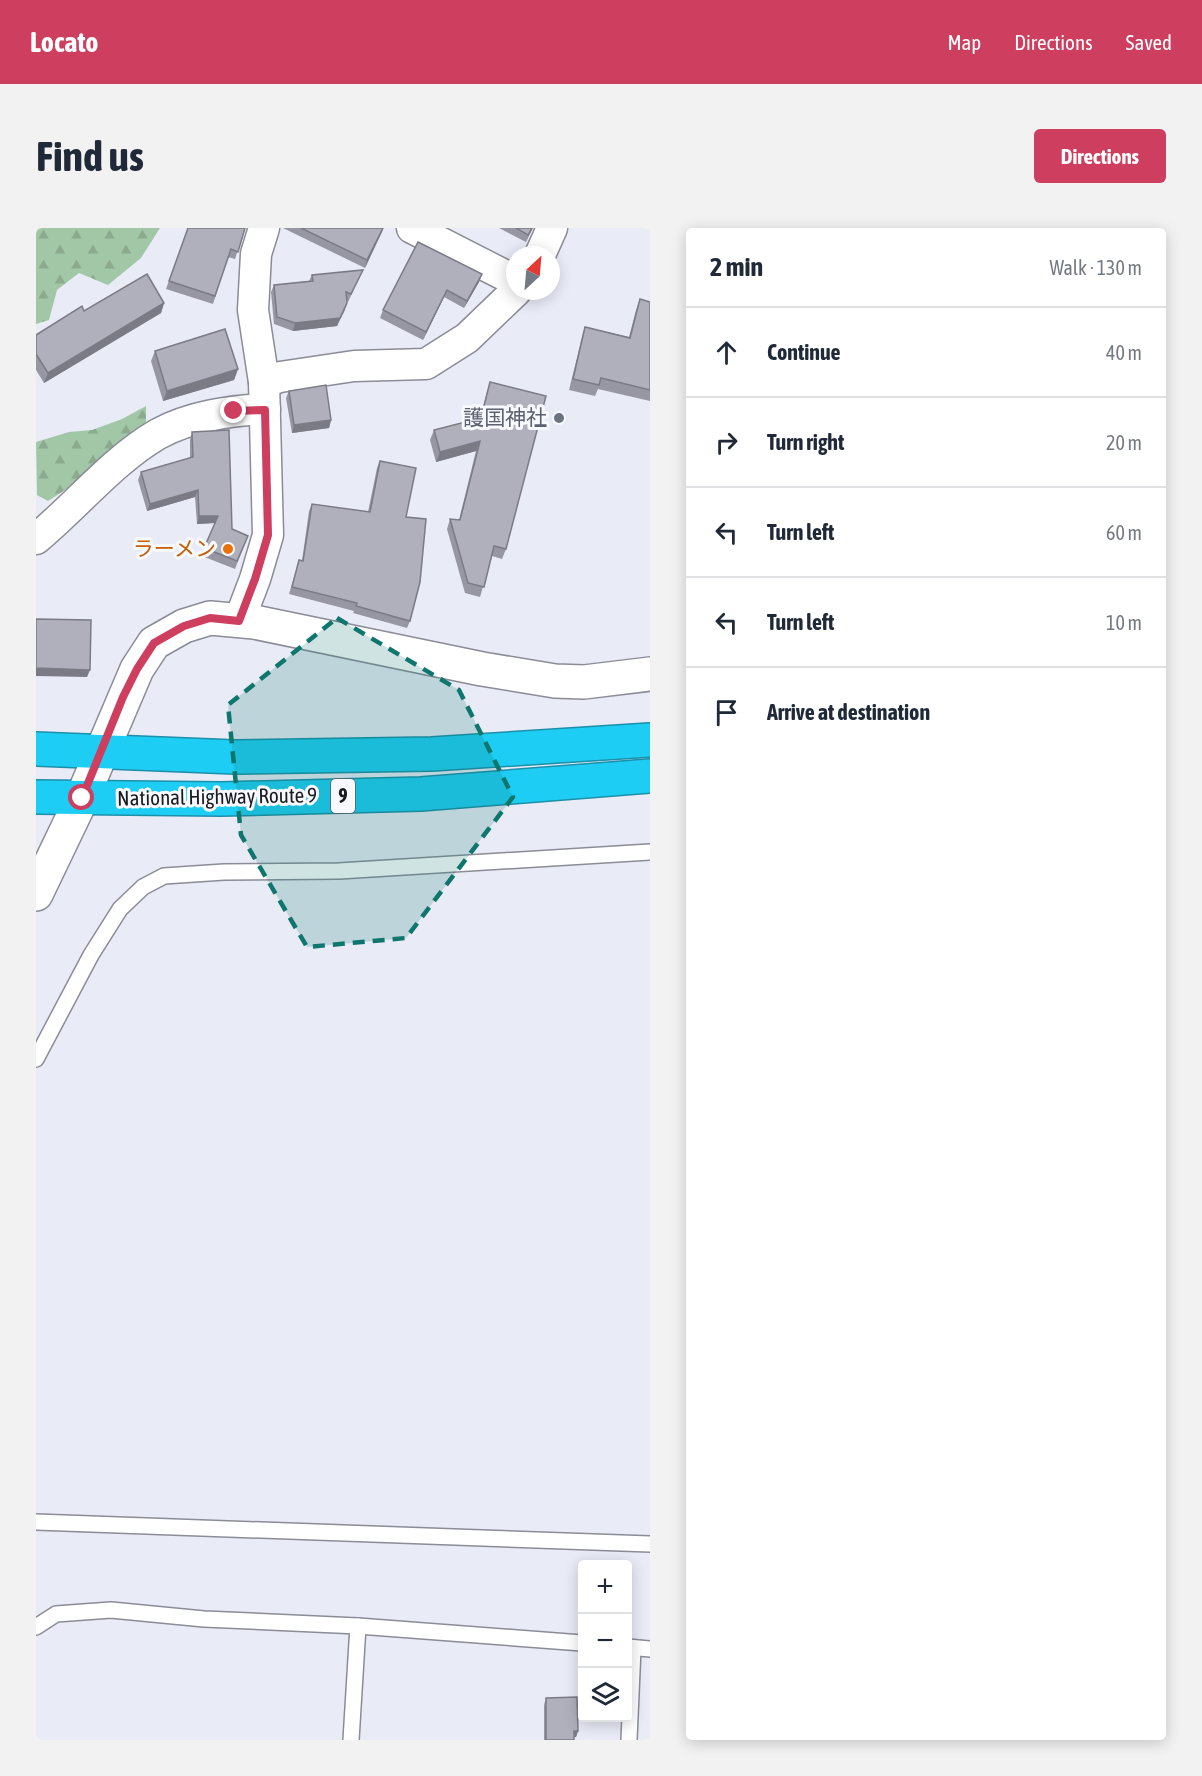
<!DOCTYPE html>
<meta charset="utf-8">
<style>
:root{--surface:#fff;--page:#f2f2f3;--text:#1f2937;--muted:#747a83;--line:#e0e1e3;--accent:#ce3e5f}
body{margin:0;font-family:"Asap Condensed","Noto Sans JP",sans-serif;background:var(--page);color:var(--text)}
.controls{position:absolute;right:18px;bottom:18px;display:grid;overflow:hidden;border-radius:6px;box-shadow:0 3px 15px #0003}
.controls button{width:54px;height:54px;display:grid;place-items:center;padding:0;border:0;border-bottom:2px solid var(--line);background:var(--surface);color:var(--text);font:30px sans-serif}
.compass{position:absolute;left:470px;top:18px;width:54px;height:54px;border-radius:50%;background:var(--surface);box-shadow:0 3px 15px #0003;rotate:26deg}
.stop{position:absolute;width:18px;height:18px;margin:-14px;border:4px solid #ce3e5f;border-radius:50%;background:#fff}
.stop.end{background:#ce3e5f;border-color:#fff;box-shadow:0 2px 6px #0008}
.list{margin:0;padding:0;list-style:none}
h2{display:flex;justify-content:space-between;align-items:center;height:78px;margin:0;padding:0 24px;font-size:26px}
h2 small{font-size:20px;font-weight:400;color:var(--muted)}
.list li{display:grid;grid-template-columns:39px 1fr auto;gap:18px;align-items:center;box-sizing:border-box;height:90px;padding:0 24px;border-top:2px solid var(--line)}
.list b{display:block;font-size:22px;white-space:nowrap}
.list em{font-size:20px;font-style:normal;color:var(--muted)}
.icon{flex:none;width:33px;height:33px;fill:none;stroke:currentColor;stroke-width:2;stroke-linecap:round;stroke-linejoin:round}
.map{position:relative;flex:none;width:614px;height:1512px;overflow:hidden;border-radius:6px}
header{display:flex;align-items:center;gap:36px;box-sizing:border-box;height:84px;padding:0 30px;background:var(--accent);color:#fff}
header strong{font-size:28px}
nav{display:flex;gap:33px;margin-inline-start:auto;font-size:21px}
.intro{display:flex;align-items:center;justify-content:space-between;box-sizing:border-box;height:144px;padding:0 36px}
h1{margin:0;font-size:42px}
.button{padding:15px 27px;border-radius:6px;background:var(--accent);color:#fff;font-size:21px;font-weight:700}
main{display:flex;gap:36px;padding:0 36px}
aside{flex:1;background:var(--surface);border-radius:6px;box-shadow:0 3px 15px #0003}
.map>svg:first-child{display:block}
.forest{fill:url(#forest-firs)}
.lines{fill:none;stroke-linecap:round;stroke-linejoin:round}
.lane-casing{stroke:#8a8c97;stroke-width:18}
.street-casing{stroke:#8a8c97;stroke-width:33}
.secondary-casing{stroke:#8a8c97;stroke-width:36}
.highway-casing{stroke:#1c8fa9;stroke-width:36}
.lane{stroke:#fff;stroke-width:15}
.street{stroke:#fff;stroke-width:30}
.secondary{stroke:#fff;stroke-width:33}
.highway{stroke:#1dcdf4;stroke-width:33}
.wall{fill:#9697a2}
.shaded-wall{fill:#7a7b84}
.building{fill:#afb0bc;stroke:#7a7b84;stroke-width:1.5}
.route{stroke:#ce3e5f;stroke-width:8}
.marked{fill:#0f766e;fill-opacity:0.2;stroke:#0f766e;stroke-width:4.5;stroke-dasharray:12 8;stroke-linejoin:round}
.worship-dot{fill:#6b7280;stroke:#f8f9fe;stroke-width:2}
.food-dot{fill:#e8710a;stroke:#f8f9fe;stroke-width:2}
.labels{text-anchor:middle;stroke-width:6;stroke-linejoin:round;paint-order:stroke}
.shield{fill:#f8f9fe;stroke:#5d5e62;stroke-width:1.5}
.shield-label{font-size:20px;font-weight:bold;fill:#1a1b1f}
.worship-label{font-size:21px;fill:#5b616d;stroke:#f8f9fe;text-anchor:end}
.food-label{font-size:21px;fill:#c56008;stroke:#f8f9fe;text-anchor:end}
.street-label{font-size:21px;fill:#1a1b1f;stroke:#f8f9fe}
</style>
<header>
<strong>Locato</strong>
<nav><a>Map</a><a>Directions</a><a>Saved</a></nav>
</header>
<div class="intro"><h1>Find us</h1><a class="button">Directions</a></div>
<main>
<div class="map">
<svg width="614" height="1512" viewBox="0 0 614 1512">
<defs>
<pattern id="forest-firs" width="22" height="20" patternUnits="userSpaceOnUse" patternTransform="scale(1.5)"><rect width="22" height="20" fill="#a2c7a6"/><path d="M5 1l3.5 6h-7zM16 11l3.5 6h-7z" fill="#8baa8e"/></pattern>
</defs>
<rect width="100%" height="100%" fill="#e9ebf7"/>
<g class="forest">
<path d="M0,0H124L105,30L72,57L43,45L21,62L13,92L0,96Z"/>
<path d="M110,178V194L72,234L12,273L1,267L0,214L33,204L56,202L86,191Z"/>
</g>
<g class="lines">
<g class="lane-casing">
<g id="lane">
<path d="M0,831L55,727L84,681L107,659L128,648L188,644L303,643L614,624"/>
<path d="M0,1294L614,1316"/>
<path d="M0,1399L20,1386L75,1382L168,1391L322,1398L546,1415"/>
<path d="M592,1419L614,1421"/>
<path d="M315,1512L322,1398"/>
<path d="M593,1512L597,1420"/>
</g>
</g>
<g class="street-casing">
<g id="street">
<path d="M376,0L472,49L479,56"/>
<path d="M504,27L516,0"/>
<path d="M228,154L244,149L318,138L390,136L431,110L480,63"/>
<path d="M0,311C41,277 76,233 122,206C155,188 193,183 229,181"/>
<path d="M203,393L219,351L232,307L228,154L217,82L220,26L228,0"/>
</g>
</g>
<g class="secondary-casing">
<path id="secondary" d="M0,666L46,570L101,441L118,415L148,398L174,390L218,394L446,441L519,453L548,454L614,446"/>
</g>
<g class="highway-casing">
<g id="highway">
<path d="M0,521L199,529L396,526L614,512"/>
<path d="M0,569L185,571L385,566L614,548"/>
</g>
</g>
<use href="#lane" class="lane"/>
<use href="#street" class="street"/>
<use href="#secondary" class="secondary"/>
<use href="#highway" class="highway"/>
</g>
<g class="wall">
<path d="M152,0H209L199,31L192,29L177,76L130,61Z"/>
<path d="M247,0H347L329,40Z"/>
<path d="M463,0H497L490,14Z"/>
<path d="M327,42L312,74L311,73L309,82L301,98L257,103L238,96L235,64L238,57L273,53L276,47Z"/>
<path d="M446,46L443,54L428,80L408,69L387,112L344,90L347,82Z"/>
<path d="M604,71L614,74V173L562,161L559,168L533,162L546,109L549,99L593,109L600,82Z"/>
<path d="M128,75L125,85L8,155L0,142V107Z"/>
<path d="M119,123L202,141L198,152L127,173L115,133Z"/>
<path d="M454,154L470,321L466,331L456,328L444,369L429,365L411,301L414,291L423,292L440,223L400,234L394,212L398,202L444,190L451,164Z"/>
<path d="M253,163L295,192L293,200L256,205L250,170Z"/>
<path d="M156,204L196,301L212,308L199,341L166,328L179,295L161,296L159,269L111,283L102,252L105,244L154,230V211Z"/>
<path d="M344,233L370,289L374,393L371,400L317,385L318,383L253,366L263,332L266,333L273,283L276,276L332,284L341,240Z"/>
<path d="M510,1470L542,1503L540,1509H538V1512H508V1477Z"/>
</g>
<g class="shaded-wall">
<path d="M347,0L346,4L329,40L331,32Z"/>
<path d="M446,46L443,54L428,80L431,73Z"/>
<path d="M411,62L408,69L387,112L390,104Z"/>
<path d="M128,75L125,85L8,155L12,145Z"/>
<path d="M311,75L301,98L257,103L259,95Z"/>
<path d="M202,141L198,152L127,173L131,163Z"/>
<path d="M295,192L293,200L256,205L258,197Z"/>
<path d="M444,213L440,223L400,234L404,224Z"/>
<path d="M162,262L159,269L111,283L114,276Z"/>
<path d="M163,288H182L179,295L161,296Z"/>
<path d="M0,440L54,442L51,449L0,448Z"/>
<path d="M538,1503H542L540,1509H536Z"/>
</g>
<g class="building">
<path d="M152,0H209L202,24L195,21L179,68L133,53Z"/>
<path d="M265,0H347L331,32Z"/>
<path d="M480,0H496L492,7Z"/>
<path d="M382,14L446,46L431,73L411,62L390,104L347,82Z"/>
<path d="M327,42L315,66L310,64L311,75L304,90L259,95L241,89L238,57L277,53L276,47Z"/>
<path d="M111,46L128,75L12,145L0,126V107L46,78L48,83Z"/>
<path d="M604,71L614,74V162L565,150L563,157L537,151L549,99L594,110Z"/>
<path d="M189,101L202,141L131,163L119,123Z"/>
<path d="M454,154L510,168L470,321L458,318L448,359L432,355L414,291L424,292L444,213L404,224L398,202L445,190Z"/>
<path d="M290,157L295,192L258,197L253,163Z"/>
<path d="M193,202L196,301L212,308L201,333L168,320L182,288H163L162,262L114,276L105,244L157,229L156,204Z"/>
<path d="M344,233L380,240L370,289L390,291L384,354L374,393L320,378L321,375L256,359L263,332L267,333L276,276L334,284Z"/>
<path d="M0,391L55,392L54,442L0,440Z"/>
<path d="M541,1469L542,1503H538V1512H510V1470Z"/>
</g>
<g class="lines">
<path class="route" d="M46,570L87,469L101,441L118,415L148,398L174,390L203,393L219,351L232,307L229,182L198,183"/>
</g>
<path class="marked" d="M301,390L423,462L477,569L370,710L271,719L205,607L192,477Z"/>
<circle class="worship-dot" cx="523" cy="190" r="6"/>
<circle class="food-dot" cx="192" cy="321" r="6"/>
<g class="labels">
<rect class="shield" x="295" y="551" width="24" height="34" rx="4.5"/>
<g class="shield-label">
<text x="307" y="575">9</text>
</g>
<g class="worship-label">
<text x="511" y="197">護国神社</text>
</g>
<g class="food-label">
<text x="180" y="328">ラーメン</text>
</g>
<g class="street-label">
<text transform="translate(181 569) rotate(-1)" y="7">National Highway Route 9</text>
</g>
</g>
</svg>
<div class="controls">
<button>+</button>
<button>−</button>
<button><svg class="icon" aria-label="layers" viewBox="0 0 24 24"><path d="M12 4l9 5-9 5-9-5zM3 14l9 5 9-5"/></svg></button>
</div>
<svg class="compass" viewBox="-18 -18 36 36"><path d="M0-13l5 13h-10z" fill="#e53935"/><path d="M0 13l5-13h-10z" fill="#747a83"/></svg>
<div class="stop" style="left:46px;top:570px"></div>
<div class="stop end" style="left:198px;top:183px"></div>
</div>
<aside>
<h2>2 min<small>Walk · 130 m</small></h2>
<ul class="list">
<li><svg class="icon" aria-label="ahead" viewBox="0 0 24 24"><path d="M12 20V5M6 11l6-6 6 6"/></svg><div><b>Continue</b></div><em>40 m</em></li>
<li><svg class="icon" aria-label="right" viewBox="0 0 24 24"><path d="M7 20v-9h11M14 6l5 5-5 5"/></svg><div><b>Turn right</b></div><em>20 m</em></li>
<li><svg class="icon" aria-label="left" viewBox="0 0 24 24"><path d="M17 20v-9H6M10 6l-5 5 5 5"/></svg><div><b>Turn left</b></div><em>60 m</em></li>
<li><svg class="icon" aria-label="left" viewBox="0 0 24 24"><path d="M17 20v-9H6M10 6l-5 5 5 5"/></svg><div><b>Turn left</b></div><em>10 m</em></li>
<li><svg class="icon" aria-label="arrive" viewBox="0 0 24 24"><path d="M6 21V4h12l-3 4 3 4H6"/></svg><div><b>Arrive at destination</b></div></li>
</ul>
</aside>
</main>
